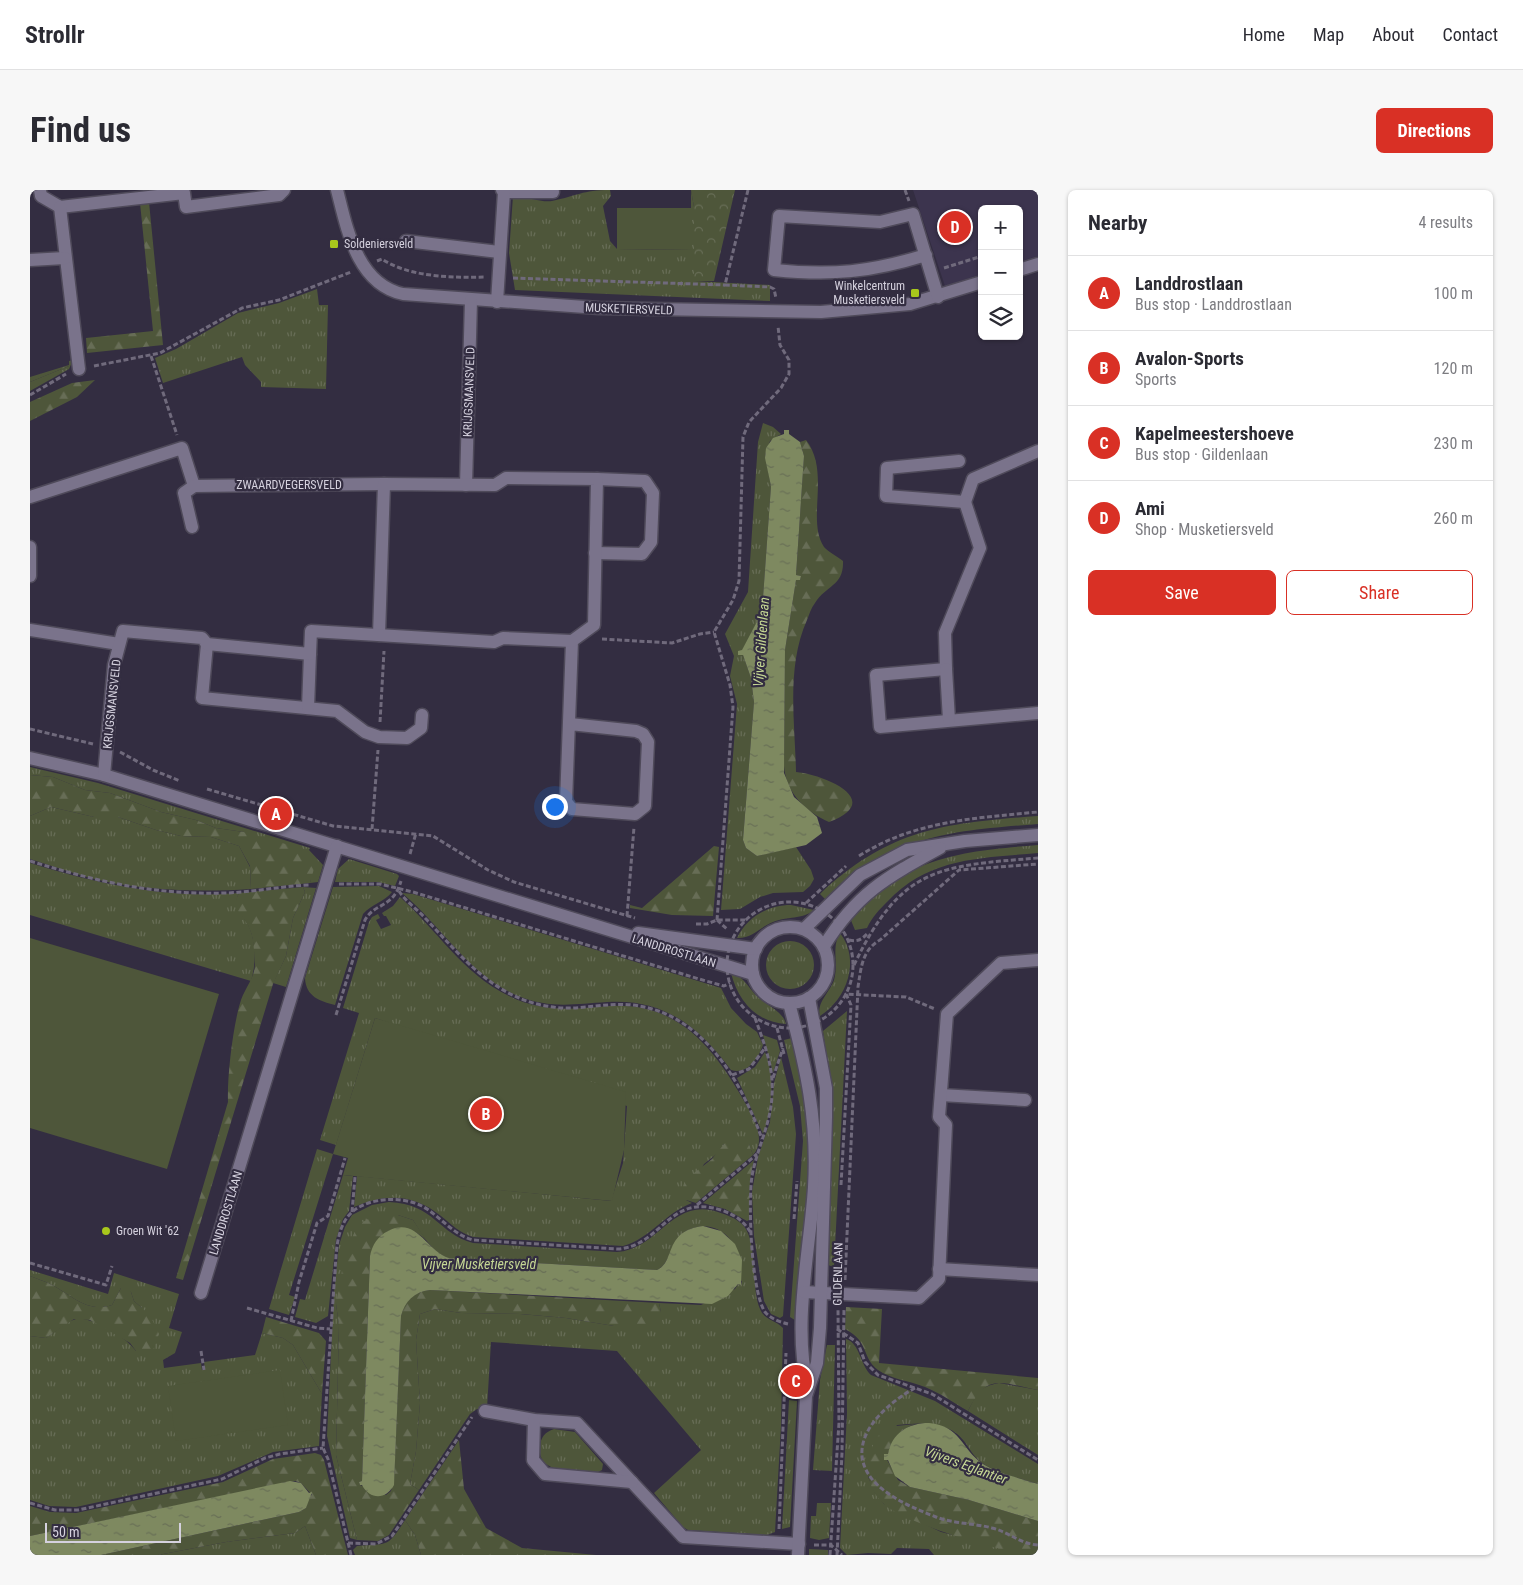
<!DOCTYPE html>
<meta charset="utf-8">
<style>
:root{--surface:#fff;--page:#f7f7f7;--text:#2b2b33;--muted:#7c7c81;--line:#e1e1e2;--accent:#d93025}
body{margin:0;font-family:"Roboto Condensed",sans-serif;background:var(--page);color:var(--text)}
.controls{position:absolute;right:15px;top:15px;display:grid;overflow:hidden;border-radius:8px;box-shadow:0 1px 4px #0004}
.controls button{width:45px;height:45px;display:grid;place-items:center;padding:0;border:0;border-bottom:1px solid var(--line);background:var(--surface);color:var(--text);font:25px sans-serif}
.scale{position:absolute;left:15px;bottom:12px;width:136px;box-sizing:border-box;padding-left:5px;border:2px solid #d5d1de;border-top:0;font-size:14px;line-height:18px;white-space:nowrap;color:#d5d1de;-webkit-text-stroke:4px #332d41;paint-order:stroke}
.you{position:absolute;left:524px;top:616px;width:18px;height:18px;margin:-12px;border:4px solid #fff;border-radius:50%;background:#1a73e8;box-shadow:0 0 0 8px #1a73e833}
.badge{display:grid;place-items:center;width:32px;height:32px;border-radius:50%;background:var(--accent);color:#fff;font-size:16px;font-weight:700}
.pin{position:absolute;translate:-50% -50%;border:2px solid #fff;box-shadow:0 1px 5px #0006}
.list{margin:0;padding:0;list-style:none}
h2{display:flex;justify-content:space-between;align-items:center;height:65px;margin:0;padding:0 20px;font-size:21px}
h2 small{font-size:16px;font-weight:400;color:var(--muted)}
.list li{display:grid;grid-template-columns:32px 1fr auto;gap:15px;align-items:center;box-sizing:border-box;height:75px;padding:0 20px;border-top:1px solid var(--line)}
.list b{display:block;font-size:19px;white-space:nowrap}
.list p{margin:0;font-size:16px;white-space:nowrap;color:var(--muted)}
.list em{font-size:16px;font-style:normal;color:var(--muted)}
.actions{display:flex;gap:10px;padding:15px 20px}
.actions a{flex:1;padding:11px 0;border:1px solid var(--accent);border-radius:8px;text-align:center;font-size:18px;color:var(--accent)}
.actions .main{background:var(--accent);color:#fff}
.icon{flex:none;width:28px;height:28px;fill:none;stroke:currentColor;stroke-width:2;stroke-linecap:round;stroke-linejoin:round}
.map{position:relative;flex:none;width:1008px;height:1365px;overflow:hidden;border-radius:8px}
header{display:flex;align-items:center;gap:30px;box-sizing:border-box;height:70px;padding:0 25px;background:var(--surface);border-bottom:1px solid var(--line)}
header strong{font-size:24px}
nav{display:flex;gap:28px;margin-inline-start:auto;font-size:18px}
.intro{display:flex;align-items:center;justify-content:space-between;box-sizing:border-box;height:120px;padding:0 30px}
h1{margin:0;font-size:35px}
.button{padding:12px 22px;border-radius:8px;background:var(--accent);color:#fff;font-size:18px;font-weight:700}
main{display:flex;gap:30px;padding:0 30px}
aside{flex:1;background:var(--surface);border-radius:8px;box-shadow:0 1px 4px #0004}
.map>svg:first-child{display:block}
.built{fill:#3c344e}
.grass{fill:url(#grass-tufts)}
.forest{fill:url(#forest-firs)}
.park{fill:url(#park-crowns)}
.pitch{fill:#4e563a}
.water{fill:url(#water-ripples)}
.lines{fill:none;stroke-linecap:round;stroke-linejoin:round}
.minor-casing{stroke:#4f4a5a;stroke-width:15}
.path{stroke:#706a7c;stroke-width:3;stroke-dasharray:5 2.5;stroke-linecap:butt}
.minor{stroke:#7a738b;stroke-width:12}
.poi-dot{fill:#a8c71c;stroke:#332d41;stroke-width:2}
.labels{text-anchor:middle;stroke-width:4.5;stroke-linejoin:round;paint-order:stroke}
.poi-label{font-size:12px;fill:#d5d1de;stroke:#332d41;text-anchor:start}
.street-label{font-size:12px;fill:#d5d1de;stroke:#332d41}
.water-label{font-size:14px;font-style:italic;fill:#c5d794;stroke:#332d41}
</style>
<header>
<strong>Strollr</strong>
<nav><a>Home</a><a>Map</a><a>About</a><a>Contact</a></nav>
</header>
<div class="intro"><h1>Find us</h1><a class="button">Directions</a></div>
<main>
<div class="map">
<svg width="1008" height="1365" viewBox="0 0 1008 1365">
<defs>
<pattern id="grass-tufts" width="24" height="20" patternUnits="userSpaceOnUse" patternTransform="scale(1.25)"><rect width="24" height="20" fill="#4e563a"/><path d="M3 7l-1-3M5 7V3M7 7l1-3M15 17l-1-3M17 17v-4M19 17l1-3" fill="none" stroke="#676d56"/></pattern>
<pattern id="forest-firs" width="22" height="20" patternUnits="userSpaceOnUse" patternTransform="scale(1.25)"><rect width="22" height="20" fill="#4e563a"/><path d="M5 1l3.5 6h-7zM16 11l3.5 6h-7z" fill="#676d56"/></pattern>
<pattern id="park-crowns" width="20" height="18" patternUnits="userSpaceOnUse" patternTransform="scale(1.25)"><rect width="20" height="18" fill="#4e563a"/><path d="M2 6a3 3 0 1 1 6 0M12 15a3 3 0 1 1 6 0" fill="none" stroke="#676d56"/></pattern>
<pattern id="water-ripples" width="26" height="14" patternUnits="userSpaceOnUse" patternTransform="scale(1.25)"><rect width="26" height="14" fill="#7e8960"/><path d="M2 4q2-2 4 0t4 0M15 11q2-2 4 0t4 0" fill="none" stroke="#686f56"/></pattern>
</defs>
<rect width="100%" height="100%" fill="#332d41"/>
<path class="built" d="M883,0H1008V66L989,72V19H952V84L915,96Z"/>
<g class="grass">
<path d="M580,0L581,6L573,16L580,51L587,59L661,60V0L664,17V91L740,95V111L485,100L479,63L483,6C494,6 513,13 522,11C546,6 553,0 580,0Z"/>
<path d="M287,99L289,115H298L296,199L231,197V192L215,175L212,167L133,193L125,168L146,159L208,123L249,113Z"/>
<path d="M43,170L39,179L0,201V192L39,176V171Z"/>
<path d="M733,233L743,237L751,244L740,251L735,265L741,296L732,422L712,461H708L713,465L721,488L724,512L713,650L716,658L727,666L766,657L781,680L784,689L780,696L773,702L743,703L730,707L710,719L691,720L707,514L700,486L704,466L695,444L718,402L728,252Z"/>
<path d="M0,577L68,593L280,658L279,660L293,675L288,692L280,693L281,688L214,642L186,638L166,630L131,622L80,603L55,600L23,587L0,585Z"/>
<path d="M21,617L64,627H88L126,640L151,646L181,647L209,656L220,677L221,699C177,702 132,701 88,694C58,689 29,678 0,669V626Z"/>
<path d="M1008,626V634C921,641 861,645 795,709L790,704C860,638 917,633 1008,626Z"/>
<path d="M1008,655V663C952,668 899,667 858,711C849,720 842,727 837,738L825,740L820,728C875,667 931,661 1008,655Z"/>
<path d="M319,669L367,684L369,686L365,696L348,692H305L308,679Z"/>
<path d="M0,673C68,694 137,709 209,703C201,718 216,727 220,739C226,754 226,776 221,791L0,725Z"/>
<path d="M349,696L362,702C354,712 342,714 333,724L305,815C290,811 276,807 275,788L303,697Z"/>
<path d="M273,697L286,698L256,797L243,793L256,766L263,728L275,702Z"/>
<path d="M372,703L383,704L691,798L701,818L716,834L727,842L733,855C728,869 717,885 701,880C669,837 634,808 577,812C543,814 521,819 488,806C438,785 412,736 372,703Z"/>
<path d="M370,707C406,739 433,784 479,806C514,823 542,819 579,816C650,811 686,861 717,916C725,930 736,951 723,965L719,954H694L688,963L674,974L656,1010L662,1013C636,1022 620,1049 593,1056L443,1047C430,1043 422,1035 411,1026C384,1004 356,1003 324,1017L327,986L581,1011L593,973L597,916L345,828L306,955L290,950L329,823L313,818L339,732L342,727L348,724L350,728L346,730L351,739L361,735L356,726H354L352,723L363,716Z"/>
<path d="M761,715L784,720C772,730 757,726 743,732C730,737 721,749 707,748C717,727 738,715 761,715Z"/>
<path d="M810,743C831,770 817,809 790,826C786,813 800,802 804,790C809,774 801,757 810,743Z"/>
<circle cx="760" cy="775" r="24"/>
<path d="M701,783C715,787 718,798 728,807C737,816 753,821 756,834C726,832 708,811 701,783Z"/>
<path d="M817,821L804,1077L798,1075L801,897L793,841Z"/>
<path d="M733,845L747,850L750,861L743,883Z"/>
<path d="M762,848L774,897L780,976L768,1132L760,1127L773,951L770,916L754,850Z"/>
<path d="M735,862C745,885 743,921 733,944L707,888L725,877Z"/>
<path d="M751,867L763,917L766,944L753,1126L750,1128L741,1124L734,1111L724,1046L722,1002L728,967L740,932L744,893Z"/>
<path d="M287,959L303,964L259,1105L265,1107L259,1125L239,1119Z"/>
<path d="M313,985L323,986L319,1021L313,1029L306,1049L298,1126L286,1133L265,1127L270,1109L275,1110Z"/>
<path d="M359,1012C405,1014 408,1044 443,1053L587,1062C628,1060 642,1007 688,1022C697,1025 705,1028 712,1034C729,1051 720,1096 730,1119C735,1131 746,1130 753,1138L751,1236L745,1342L737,1345L658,1340L653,1337L624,1303L671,1260L587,1161L461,1152L457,1218L447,1219L440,1224L389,1300L380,1294L386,1261L390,1213L386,1150L390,1124L405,1119L431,1123L490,1124L536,1128L584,1136L631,1122L629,1113L671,1115L705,1099L708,1094L711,1095L712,1091L709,1090C718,1059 689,1023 656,1041C639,1051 642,1073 627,1080L419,1068C402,1063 392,1044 383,1030L368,1025L306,1114L309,1135L306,1265L327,1350L320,1348L297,1246L304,1103L309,1055L315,1037L322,1025L342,1015Z"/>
<path d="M0,1080L78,1104L84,1083L149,1104L139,1138L152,1142L145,1163L133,1170L134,1178L171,1173L172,1180H175L174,1172L225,1165L232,1143L253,1148L263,1155L292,1204L289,1256L243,1262L188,1286L46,1317L19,1316L0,1310V1146L16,1148C24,1143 37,1131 46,1129C63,1126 97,1148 106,1161L112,1118L104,1111L101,1102L91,1098L82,1115C57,1123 43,1106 22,1095C15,1091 7,1089 0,1086Z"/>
<path d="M816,1149C830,1153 830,1175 841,1185L905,1211L1008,1274V1294C990,1288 966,1284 951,1272C943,1266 940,1259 934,1251C917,1230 891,1233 867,1235L838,1287L845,1303L854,1314L890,1332L911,1342L1004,1365H904L899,1359L867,1358L861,1364L838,1363L817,1365L810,1358L817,1223Z"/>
<path d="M797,1155H805L802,1281L783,1280L790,1190Z"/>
<path d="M969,1193L1008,1200V1265L938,1221C947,1204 948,1197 969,1193Z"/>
<path d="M759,1210L767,1211L760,1337L752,1339Z"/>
<path d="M524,1239L545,1242L573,1274L572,1280L568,1282C548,1280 506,1286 510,1256C511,1247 515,1242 524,1239Z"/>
<path d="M787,1313H801L799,1348L789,1350L780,1348L781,1326H786Z"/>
<path d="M375,1330L385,1345L391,1365H325L323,1360L327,1356C358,1353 357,1359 375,1330Z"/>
<path d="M275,1336L286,1365H128L196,1352L265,1343Z"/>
<path d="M779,1359L798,1360V1365H779Z"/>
</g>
<g class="forest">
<path d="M119,12L133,155L57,163L56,148L123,141L110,13Z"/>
<path d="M39,175V176L0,192V187Z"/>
<path d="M65,190L47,207L0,231V212L42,193Z"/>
<path d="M776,250C801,282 776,330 794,357C798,362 807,366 813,371C814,396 796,395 785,413C781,418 779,425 777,430C756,477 765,532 766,582C792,584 857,610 799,632C776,622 756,603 754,576L755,460L766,390H770L771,386L766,385L774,266L770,252Z"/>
<path d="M0,585L23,587L55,600L80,603L131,622L166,630L186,638L214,642L266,657L285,669V675L280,693L221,699L220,676L209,656L181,647L151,646L126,640L88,627H64L21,617L0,626Z"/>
<path d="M684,656L689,657L683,726L642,725L600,718V715L612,718Z"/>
<path d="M273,697L275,702L263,728L256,766L243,794L153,1090L146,1088L198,912C197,886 203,835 211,810C215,798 225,787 225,774C224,763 224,749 220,740C215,724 199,721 209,703Z"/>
<path d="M702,950H709L719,954L723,965L666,1013L656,1010L652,1005L655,990L682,969L694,954Z"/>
<path d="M724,970L720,989L719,1030L717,1031L695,1019L673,1013Z"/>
<path d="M368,1025L383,1030L397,1051C376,1030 347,1036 340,1066L332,1291L329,1292L330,1295L356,1305L361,1301L364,1291L371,1126C375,1110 384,1102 400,1100L629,1113L631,1122L626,1135L584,1136L536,1128L491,1124L431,1123L405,1119L390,1124L386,1150L390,1213L386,1261L380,1294L389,1300L359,1345L348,1351L327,1350L306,1265L309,1135L306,1114L315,1064L328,1035L343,1026Z"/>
<path d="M0,1086C7,1089 15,1091 22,1095C43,1106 57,1123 82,1115L91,1098L95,1095L101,1102L104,1111L120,1125L129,1144L122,1163L112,1164L106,1161L100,1153L60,1130L44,1129L16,1148L0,1146Z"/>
<path d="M816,1117L852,1119L849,1173L1008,1188V1200C970,1193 958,1182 938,1221C924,1213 910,1203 895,1197C880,1191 860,1189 848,1180C831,1167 840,1152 815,1139Z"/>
<path d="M236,1127L289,1143L296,1151L292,1204L263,1155L253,1148L232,1143Z"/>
<path d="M886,1234C871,1238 861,1250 858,1264H854L868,1290L880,1297L939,1310L1008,1331V1365C978,1365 878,1334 855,1315C830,1294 834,1258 856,1237Z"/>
<path d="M429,1250L434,1299L456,1338L492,1358L566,1365H391L385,1345L375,1330Z"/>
<path d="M285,1263L291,1265L294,1270L318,1365H286L275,1336L265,1343L196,1352L128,1365H71L269,1322L276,1318L279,1306L282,1305L271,1293L265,1291L0,1346V1316L20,1322L46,1323L193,1292L243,1269Z"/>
</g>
<path class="park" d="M661,0H705L684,91H664V17Z"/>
<g class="pitch">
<path d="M587,18H662V60L587,59Z"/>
<path d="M0,748L189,804L137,979L0,938Z"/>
<path d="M345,828L596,902L594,960L582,1011L313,985L318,968L303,964Z"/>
<path d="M250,1180L258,1235L146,1251L138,1196Z"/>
</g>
<g class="water">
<path d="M754,240H759V244L770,252L774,266L766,385L771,386L770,390H766L755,460L754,583L764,607L787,627L792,643L776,655L727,666L716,658L713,650L724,512L721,488L713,465H708V461L712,460L732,422L741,296L735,268L736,258L743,248L754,244Z"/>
<path d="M673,1036L691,1041L705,1054L712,1070L711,1095L708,1094L698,1106L682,1114L400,1100C384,1102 375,1111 371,1126L364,1295C356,1310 340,1310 332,1295H330L329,1292L332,1291L340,1066C342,1055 348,1046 358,1041C387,1026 396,1061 419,1068L627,1080C646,1072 633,1041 673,1036Z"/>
<path d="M899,1233C931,1236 931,1259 953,1274C969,1284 990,1288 1008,1294V1331L939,1310L880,1297L865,1286L858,1270H854V1264H858C862,1243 878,1233 899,1233Z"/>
<path d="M260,1291L271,1293L279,1303L282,1302L276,1318L269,1322L71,1365H0V1346Z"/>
</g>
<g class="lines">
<g class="minor-casing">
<g id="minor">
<path d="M10,0L11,6L30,17L154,3L156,17L249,5L254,0"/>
<path d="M307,0C317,39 327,94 373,104L569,118L791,122L880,114L952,92"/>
<path d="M474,2H523"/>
<path d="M30,17L49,179"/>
<path d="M376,51L469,62"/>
<path d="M896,65C841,82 802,86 744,80L749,26L850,32L883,24L908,107"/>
<path d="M0,70L35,68"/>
<path d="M989,80L1008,74"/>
<path d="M467,112L474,2L472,0"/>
<path d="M929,271L857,278L856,306L935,312L943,289L1008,261"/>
<path d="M436,295L441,110"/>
<path d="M0,307L152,258L164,296"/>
<path d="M935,312L950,358L915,443L916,479L846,485L850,537L1008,523"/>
<path d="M162,337L154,303L164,296L354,294"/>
<path d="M0,357V386"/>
<path d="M565,363L612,364L621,352L623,303L615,291L567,289"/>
<path d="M0,440L89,454"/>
<path d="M349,445L354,294L465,295L476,288L567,289L564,435L542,451L536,612L542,619L605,624L615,616L618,552L613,544L606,541L540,534"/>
<path d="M177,454L172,508L307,521L335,542L349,547L377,548L391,538L392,525"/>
<path d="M916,479L919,530"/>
<path d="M278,518L280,464"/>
<path d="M0,568L74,585L723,784"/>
<path d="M74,585L84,475L93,441L172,448L177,454L280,464L281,441L464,452L473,448L542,451"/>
<circle cx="760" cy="775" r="38"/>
<path d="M774,739L830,685L877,660L935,651L1008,645"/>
<path d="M608,743L726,759"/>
<path d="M794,756C827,703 857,687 910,658"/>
<path d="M759,813C776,877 788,930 784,997C780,1061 762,1135 778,1198"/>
<path d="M911,905L995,910"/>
<path d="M909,1079L1008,1085"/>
<path d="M774,1102L889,1108L909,1089L916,935L909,927L917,824L971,773L1008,770"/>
<path d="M171,1103L307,656"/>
<path d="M455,1221L504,1230L547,1233L653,1347L769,1354"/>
<path d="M504,1230L503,1270L515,1284L602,1292"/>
<path d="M768,1365L776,1206L787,1173L790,1138L796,927V898L779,808"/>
</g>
</g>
<g class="path">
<path d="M718,0L695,95L740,97L744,99L746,108"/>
<path d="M875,0L879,11"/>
<path d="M347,71L352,69C378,87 423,88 455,87"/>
<path d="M914,78L952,66"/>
<path d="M483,88L695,95"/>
<path d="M121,166L147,245"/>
<path d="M64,176L130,163L212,118L249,110L321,82"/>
<path d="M0,205L36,184"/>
<path d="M572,449L642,453L670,444L684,442"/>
<path d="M350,532L354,461"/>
<path d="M0,539L63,554"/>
<path d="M90,562L123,580L150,591"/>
<path d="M177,599L303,636L403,646L458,680L484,692L605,728"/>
<path d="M342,639L348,560"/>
<path d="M380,664L386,643"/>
<path d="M829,666C884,631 945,628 1008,622"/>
<path d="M0,671C69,692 123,705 196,703C224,702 252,696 280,695"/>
<path d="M309,694H350L383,702L669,789L694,796L700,793"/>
<path d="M369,701C375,711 387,719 395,728C432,767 465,810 523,817C549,821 576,812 602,815C671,822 711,890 732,949"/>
<circle cx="760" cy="775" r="63"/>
<path d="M776,713L816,676"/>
<path d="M597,726L604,637"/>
<path d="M687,730L703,517L700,495L684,442L703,410L709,391L713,247L719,232L751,198L759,184V170L750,155L748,136"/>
<path d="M687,730L697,739"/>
<path d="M666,734H677L687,730H716"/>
<path d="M819,750C827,752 831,750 837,744"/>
<path d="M824,775C871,677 908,676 1008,668"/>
<path d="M306,825L335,730C345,712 363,719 371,691"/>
<path d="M725,828C734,853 744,877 742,905C741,934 727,958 722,986C718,1012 721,1101 735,1122C741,1129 750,1132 758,1134"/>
<path d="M747,838L754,864"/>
<path d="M702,885L719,879L735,858"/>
<path d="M743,888L753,858"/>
<path d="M811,995L821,815L816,804L876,807L905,819"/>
<path d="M667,1015L727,964"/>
<path d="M322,1022L325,987"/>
<path d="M764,1029L767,991"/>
<path d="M0,1073L76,1095L82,1076"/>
<path d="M815,1090L828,797C831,778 832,760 850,750L929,680L1008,674"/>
<path d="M217,1118L287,1138L300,1139"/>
<path d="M261,1131L269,1092L287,1033L298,1026L315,968"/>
<path d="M807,1139L828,1153L835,1172L848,1185L902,1204L1008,1270"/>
<path d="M171,1161L174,1180"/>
<path d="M885,1198C857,1213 815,1249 839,1285C852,1305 885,1319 906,1327C924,1334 944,1333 962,1338C979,1342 990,1354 1008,1355"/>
<path d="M0,1313L25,1320H48L192,1289L235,1268L250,1264L293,1258"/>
<path d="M749,1339L756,1163"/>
<path d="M318,1353L346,1354L362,1346L442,1227"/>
<path d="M784,1355H801L812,1365"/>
<path d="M321,1365L298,1269L293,1258L306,1066C307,1053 309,1040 316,1029C330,1007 371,1005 392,1016C410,1026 422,1044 443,1050L588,1059C632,1056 638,1003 691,1020C705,1025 713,1030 721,1043"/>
<path d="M800,1365L809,1233L808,1118"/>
<path d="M807,1365L812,1263L814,1118"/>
</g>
<use href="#minor" class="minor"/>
</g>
<g class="poi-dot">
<rect x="299" y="49" width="10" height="10" rx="2.5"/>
<rect x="880" y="98" width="10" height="10" rx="2.5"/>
<circle cx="76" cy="1041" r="5"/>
</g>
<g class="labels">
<g class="poi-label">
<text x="314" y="58">Soldeniersveld</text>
<text x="875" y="100" text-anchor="end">Winkelcentrum<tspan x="875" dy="14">Musketiersveld</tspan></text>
<text x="86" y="1045">Groen Wit '62</text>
</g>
<g class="street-label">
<text transform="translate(599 119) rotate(2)" y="4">MUSKETIERSVELD</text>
<text transform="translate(439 202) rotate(-88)" y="4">KRIJGSMANSVELD</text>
<text x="259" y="299">ZWAARDVEGERSVELD</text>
<text transform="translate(82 514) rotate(-84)" y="4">KRIJGSMANSVELD</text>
<text transform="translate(644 761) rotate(17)" y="4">LANDDROSTLAAN</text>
<text transform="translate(196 1023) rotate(-73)" y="4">LANDDROSTLAAN</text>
<text transform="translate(808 1084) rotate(-89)" y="4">GILDENLAAN</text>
</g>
<g class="water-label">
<text transform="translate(731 452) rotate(-86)" y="5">Vijver Gildenlaan</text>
<text x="449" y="1079">Vijver Musketiersveld</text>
<text transform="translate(936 1275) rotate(20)" y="5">Vijvers Eglantier</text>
</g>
</g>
</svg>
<div class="controls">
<button>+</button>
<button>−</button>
<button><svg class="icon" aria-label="layers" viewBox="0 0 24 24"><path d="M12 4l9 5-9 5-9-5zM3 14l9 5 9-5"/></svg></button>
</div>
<div class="scale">50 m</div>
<div class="you"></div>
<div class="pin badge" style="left:246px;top:624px">A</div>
<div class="pin badge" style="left:456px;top:924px">B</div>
<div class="pin badge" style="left:766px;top:1191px">C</div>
<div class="pin badge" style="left:925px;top:37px">D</div>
</div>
<aside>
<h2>Nearby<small>4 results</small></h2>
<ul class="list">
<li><span class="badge">A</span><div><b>Landdrostlaan</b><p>Bus stop · Landdrostlaan</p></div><em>100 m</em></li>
<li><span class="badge">B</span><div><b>Avalon-Sports</b><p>Sports</p></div><em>120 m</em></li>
<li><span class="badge">C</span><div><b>Kapelmeestershoeve</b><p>Bus stop · Gildenlaan</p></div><em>230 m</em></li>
<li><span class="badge">D</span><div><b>Ami</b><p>Shop · Musketiersveld</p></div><em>260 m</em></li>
</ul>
<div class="actions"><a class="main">Save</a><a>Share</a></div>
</aside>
</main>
